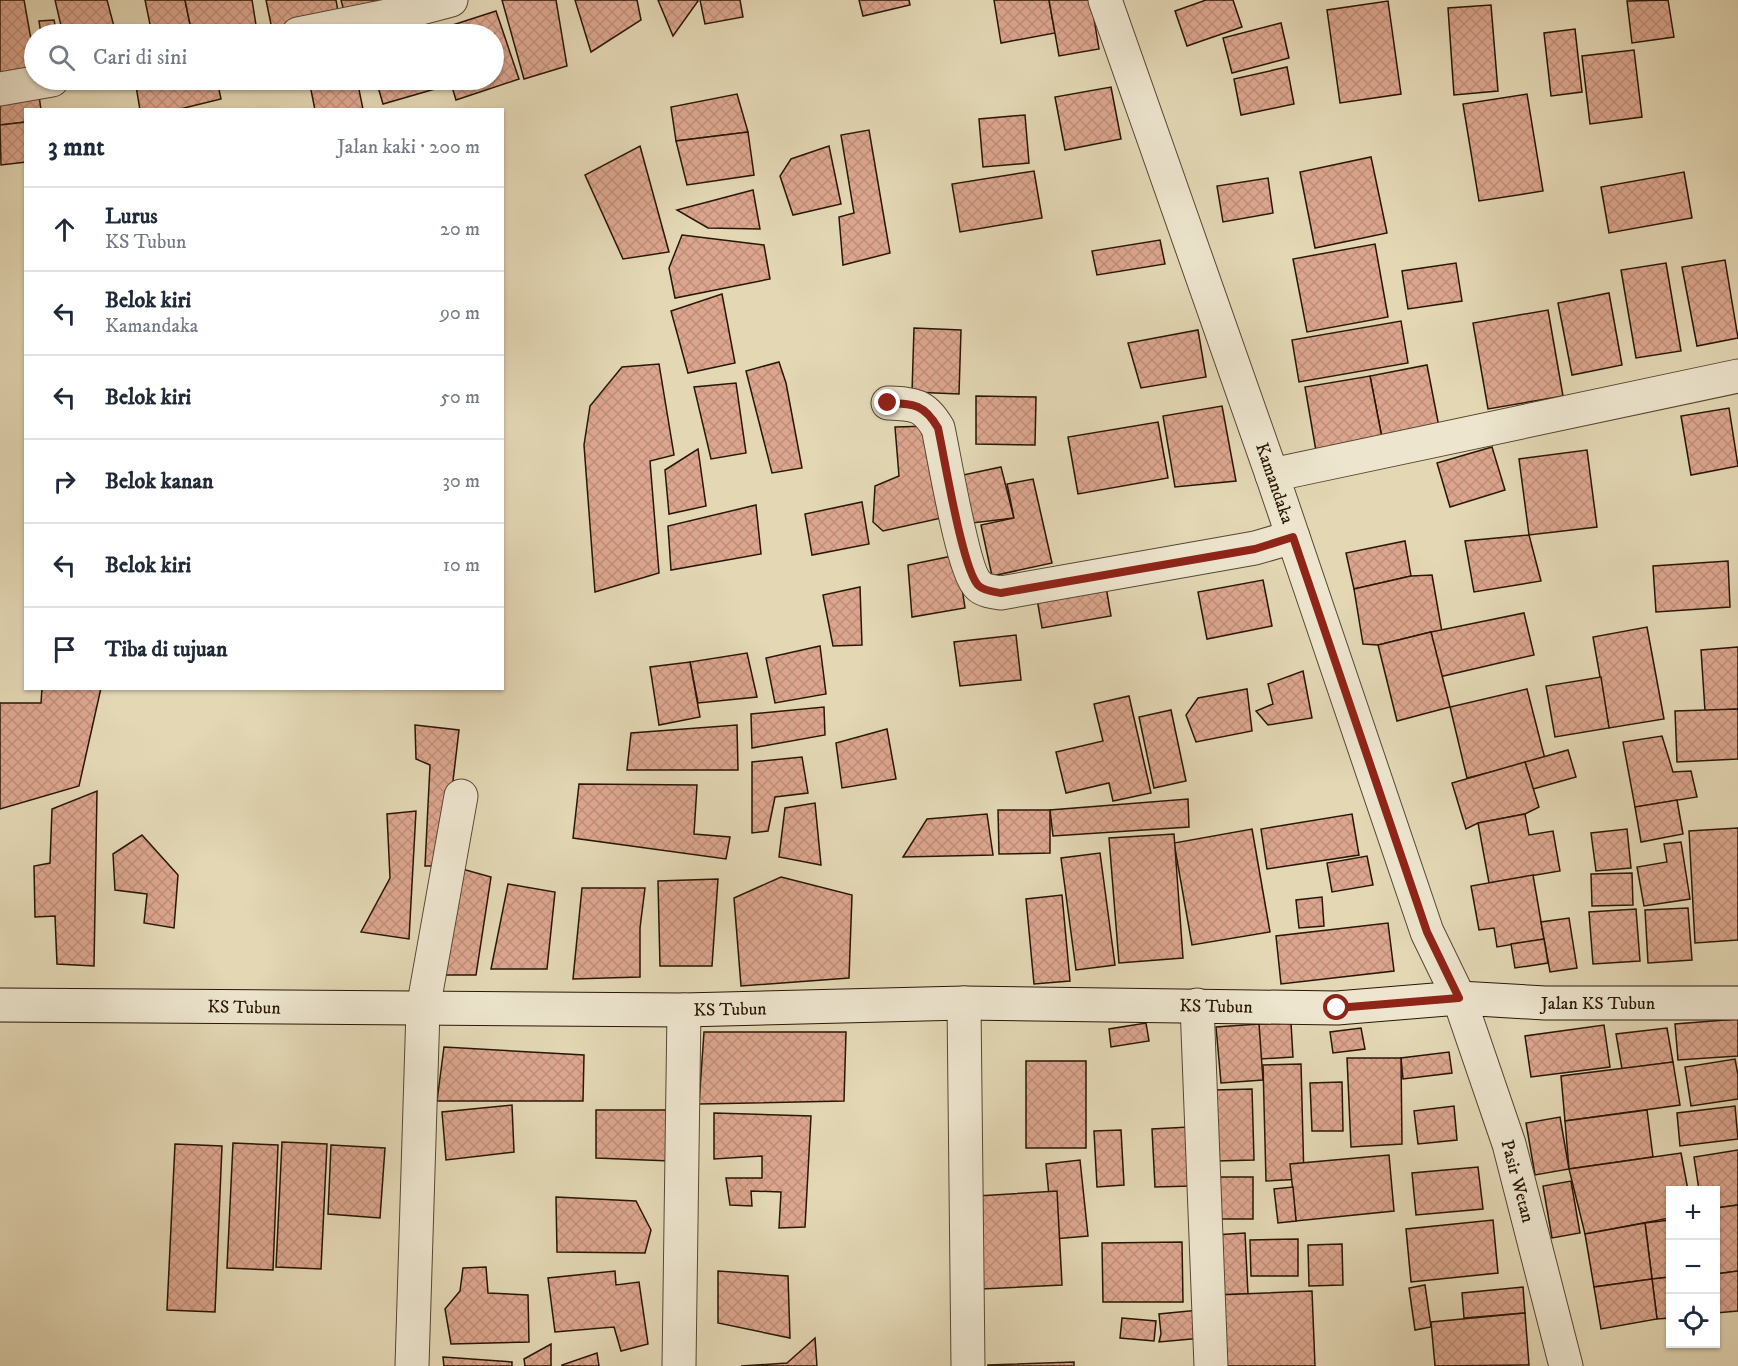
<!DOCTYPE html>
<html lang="id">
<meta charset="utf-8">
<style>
:root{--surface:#fff;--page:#f2f2f3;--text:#1f2937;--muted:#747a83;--line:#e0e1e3}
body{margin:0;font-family:"IM FELL DW Pica",serif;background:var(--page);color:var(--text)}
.controls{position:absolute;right:18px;bottom:18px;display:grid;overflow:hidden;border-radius:0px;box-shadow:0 2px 4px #0004}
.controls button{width:54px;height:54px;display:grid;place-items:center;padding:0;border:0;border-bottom:2px solid var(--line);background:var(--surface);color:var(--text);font:30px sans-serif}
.stop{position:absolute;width:18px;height:18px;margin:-14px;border:4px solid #8f2418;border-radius:50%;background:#fff}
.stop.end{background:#8f2418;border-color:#fff;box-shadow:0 2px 6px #0008}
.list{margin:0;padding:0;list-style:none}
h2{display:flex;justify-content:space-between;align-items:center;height:78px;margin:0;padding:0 24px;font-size:26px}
h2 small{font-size:20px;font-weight:400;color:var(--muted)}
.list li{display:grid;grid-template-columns:39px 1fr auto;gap:18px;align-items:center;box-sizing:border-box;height:84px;padding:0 24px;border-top:2px solid var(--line)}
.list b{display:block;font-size:22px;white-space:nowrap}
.list p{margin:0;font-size:20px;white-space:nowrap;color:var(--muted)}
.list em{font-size:20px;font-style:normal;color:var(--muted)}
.icon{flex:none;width:33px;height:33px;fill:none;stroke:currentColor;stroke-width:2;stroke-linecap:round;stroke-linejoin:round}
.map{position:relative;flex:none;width:1738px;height:1366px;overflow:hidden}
.search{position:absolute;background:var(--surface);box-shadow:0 2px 4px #0004;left:24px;top:24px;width:480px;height:66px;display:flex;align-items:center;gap:15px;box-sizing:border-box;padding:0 21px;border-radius:33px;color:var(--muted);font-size:22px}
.panel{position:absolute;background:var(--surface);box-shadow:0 2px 4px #0004;left:24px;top:108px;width:480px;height:582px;border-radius:0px}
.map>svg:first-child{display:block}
.building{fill:url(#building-cross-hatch);stroke:#291605;stroke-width:1.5}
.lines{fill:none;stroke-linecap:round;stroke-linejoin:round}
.minor-casing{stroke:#584631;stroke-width:35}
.tertiary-casing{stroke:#584631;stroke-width:35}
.secondary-casing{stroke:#291605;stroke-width:35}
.minor{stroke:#ede5ce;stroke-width:33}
.tertiary{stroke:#ede5ce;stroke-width:33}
.secondary{stroke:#ede5ce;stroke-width:33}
.route{stroke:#8f2418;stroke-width:8}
.labels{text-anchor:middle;stroke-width:5;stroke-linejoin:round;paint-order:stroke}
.street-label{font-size:18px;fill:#291605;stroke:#ede5ce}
</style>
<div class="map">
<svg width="1738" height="1366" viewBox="0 0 1738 1366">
<defs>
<pattern id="building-cross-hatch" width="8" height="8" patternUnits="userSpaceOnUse" patternTransform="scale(1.5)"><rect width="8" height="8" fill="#dca68e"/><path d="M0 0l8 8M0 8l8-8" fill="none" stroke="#bd8e79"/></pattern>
</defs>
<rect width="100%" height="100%" fill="#e3d7b4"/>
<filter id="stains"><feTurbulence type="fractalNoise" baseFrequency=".00333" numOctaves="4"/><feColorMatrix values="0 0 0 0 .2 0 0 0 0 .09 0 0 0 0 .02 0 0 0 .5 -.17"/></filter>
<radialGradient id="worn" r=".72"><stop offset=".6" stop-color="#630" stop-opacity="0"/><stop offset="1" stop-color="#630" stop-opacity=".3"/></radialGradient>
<g class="building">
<path d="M0,0H24L34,56V68L0,74Z"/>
<path d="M55,0H107L116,34H63Z"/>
<path d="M145,0H185L192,34H152Z"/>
<path d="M185,0H252L256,25L192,34Z"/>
<path d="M266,0H336L340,23L284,34H273Z"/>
<path d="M341,0H393L346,19Z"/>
<path d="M502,0H556L567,66L524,79Z"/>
<path d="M575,0H637L641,20L591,52Z"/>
<path d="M658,0H698V1L673,36Z"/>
<path d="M700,0H740L743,17L705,24Z"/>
<path d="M859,0H909L910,5L863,16Z"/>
<path d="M994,0H1049L1055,33L1001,43Z"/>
<path d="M1049,0H1091L1099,49L1059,56Z"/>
<path d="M1206,0H1233L1242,27L1187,46L1175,11Z"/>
<path d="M1668,0L1674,37L1632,43L1627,1Z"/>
<path d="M1388,1L1401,94L1340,103L1327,10Z"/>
<path d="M1491,5L1498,91L1454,95L1448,8Z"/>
<path d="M420,11L427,34H363Z"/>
<path d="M496,11L519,79L456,100L450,80H494V34H435L434,31Z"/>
<path d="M54,20L57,34H41L39,21Z"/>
<path d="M1281,23L1289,58L1232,73L1223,38Z"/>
<path d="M1575,29L1582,92L1551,96L1544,33Z"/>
<path d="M1634,50L1642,117L1590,124L1582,56Z"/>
<path d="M1287,67L1294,104L1241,115L1234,79Z"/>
<path d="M135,80H217L221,99L176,110H140Z"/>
<path d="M309,80H357L363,109L315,110Z"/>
<path d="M376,80H440L442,87L383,104Z"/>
<path d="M1111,87L1121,139L1065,150L1055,97Z"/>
<path d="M38,88L41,110H26V122L0,125V92Z"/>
<path d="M737,94L748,132L676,141L671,107Z"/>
<path d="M1527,94L1543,191L1479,201L1463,104Z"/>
<path d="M1025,115L1029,163L983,167L979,119Z"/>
<path d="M26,122V162L1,165L0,125Z"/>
<path d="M869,130L890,253L843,265L839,217L854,213L841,135Z"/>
<path d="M748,132L754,175L687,185L676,141Z"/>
<path d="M640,146L669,252L623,259L585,175Z"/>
<path d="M829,146L841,204L793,215L780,176L791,159Z"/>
<path d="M1371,157L1387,233L1315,248L1300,172Z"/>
<path d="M1034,171L1042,218L960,232L952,184Z"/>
<path d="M1684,172L1692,218L1609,233L1601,187Z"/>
<path d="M1268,178L1273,213L1223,222L1217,186Z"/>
<path d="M753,190L760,229L708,228L677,210Z"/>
<path d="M682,235L764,245L770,279L675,298L669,268Z"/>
<path d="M1160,240L1165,264L1097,275L1092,251Z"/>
<path d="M1375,244L1388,317L1307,332L1293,259Z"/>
<path d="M1725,260L1738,338L1697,346L1682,267Z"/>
<path d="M1456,263L1462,301L1408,309L1402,271Z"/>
<path d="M1666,263L1681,351L1636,358L1621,270Z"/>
<path d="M1609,293L1622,365L1572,375L1558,303Z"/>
<path d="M722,294L735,363L688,373L671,311Z"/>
<path d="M1548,310L1563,396L1488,409L1473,323Z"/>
<path d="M1401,321L1408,363L1299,382L1292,340Z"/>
<path d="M914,328L961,330L959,394L912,392Z"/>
<path d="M1198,330L1206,377L1141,388L1128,343Z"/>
<path d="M779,362L786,383L802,468L772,473L746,371Z"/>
<path d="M659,364L674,455L650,461L659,573L595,592L584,445L590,406L622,367Z"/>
<path d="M1427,365L1439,427L1382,438L1370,376Z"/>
<path d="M1370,376L1382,438L1316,451L1305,387Z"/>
<path d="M736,383L746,453L711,459L694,387Z"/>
<path d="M976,396L1036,397L1035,445L976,444Z"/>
<path d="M1222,406L1236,481L1175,487L1163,416Z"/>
<path d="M1729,408L1738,466L1691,475L1681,416Z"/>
<path d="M1158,422L1168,478L1078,494L1068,437Z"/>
<path d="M931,426L946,517L883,531L873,522L875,486L899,476L895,427Z"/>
<path d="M1492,447L1505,490L1450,507L1437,463Z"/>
<path d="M698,449L706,506L669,514L665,470Z"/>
<path d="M1587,450L1597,527L1529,535L1519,459Z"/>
<path d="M1001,467L1014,518L972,523L963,475Z"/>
<path d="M1033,479L1052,563L992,576L981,525L1014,518L1007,484Z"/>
<path d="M862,502L869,544L812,555L805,514Z"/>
<path d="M756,505L761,554L671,570L668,526Z"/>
<path d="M1529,535L1541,581L1474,592L1465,541Z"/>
<path d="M1405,541L1411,576L1354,589L1346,553Z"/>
<path d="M957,555L965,608L912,617L908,565Z"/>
<path d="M1728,561L1730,607L1656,612L1653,566Z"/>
<path d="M1432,575L1442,632H1431L1378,645L1363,644L1354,589L1411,576Z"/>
<path d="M1263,580L1272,626L1207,639L1198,592Z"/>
<path d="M1105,581L1111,616L1042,628L1036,593Z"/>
<path d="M860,587L862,645L833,646L823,595Z"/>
<path d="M1524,613L1534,655L1439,677L1431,632Z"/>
<path d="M1647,627L1664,719L1609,728L1593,637Z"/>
<path d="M1431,632L1450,707L1397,721L1378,645Z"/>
<path d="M1016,635L1021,680L960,686L954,642Z"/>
<path d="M820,646L826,694L775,703L766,658Z"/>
<path d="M1738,647V709L1705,711L1701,650Z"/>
<path d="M747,653L757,697L698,703L690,662Z"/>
<path d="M690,662L700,717L659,725L650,667Z"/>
<path d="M1303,671L1312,718L1268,725L1256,711L1273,704L1268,684Z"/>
<path d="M1601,677L1609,728L1555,737L1546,686Z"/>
<path d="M42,688H101L79,786L0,809V703H41Z"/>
<path d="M1247,689L1252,731L1196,742L1186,715L1198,698Z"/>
<path d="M1527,689L1545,759L1467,778L1450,707Z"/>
<path d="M1129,696L1151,793L1113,801L1109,783L1066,793L1056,752L1103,741L1094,704Z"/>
<path d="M824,707L825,735L752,748L751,714Z"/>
<path d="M1738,709V759L1677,762L1675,711Z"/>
<path d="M1171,710L1186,781L1154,788L1139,717Z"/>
<path d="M415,725L459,730L443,866H425L430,765L416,759Z"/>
<path d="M737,725L738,770H627L631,733Z"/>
<path d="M887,729L896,779L842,788L836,743Z"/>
<path d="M1662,736L1673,772L1691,771L1697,797L1635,807L1623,742Z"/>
<path d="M1568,750L1576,777L1533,789L1525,762Z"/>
<path d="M802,757L808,793L775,797L768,831L752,833V762Z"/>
<path d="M1525,762L1539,807L1525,814L1478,823L1466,829L1452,783Z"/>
<path d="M579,784L697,785L694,834L730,837L726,859L573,838Z"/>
<path d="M97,791L94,966L57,964L55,916L35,917L34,866L50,863L52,809Z"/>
<path d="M1188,799L1189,827L1053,836L1050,810Z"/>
<path d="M1677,800L1683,834L1641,842L1635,807Z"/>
<path d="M815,803L821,865L779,857L785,808Z"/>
<path d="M998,810H1050V853L999,854Z"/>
<path d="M416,811L409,939L361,932L390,878L387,814Z"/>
<path d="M987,814L993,855L903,857L927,819Z"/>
<path d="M1352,814L1359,855L1267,869L1261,829Z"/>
<path d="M1525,814L1529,835L1553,831L1560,871L1489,883L1478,823Z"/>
<path d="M1738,828V940L1695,943L1689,831Z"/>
<path d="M1252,829L1270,932L1192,945L1174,843Z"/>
<path d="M1627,829L1631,868L1596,871L1591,833Z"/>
<path d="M1174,834L1183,958L1119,963L1109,838Z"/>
<path d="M142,835L178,875L174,928L144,923L147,894L115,890L113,854Z"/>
<path d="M1681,842L1690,899L1644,906L1637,867L1667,862L1664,844Z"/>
<path d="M1100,853L1115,965L1076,970L1061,858Z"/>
<path d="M1367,856L1373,885L1332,892L1327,863Z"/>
<path d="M455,867L491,877L476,975H439Z"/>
<path d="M1632,873L1633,905L1592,906L1591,874Z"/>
<path d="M1533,875L1544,939L1497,947L1494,928L1479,930L1471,886Z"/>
<path d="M781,877L852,895L849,978L741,986L734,898Z"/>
<path d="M718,879L712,966H660L658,881Z"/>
<path d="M508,884L555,892L547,969H491Z"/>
<path d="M582,888H645L640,928V977L573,979Z"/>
<path d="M1062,895L1070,981L1034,984L1026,899Z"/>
<path d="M1322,897L1324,926L1299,928L1296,900Z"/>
<path d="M1688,908L1692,960L1648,963L1645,910Z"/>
<path d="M1636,909L1640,961L1593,964L1589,912Z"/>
<path d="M1569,918L1577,968L1550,972L1541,922Z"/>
<path d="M1388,923L1394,971L1281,984L1276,936Z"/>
<path d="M1544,939L1548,963L1515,968L1511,944Z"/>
<path d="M1738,1019V1056L1678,1060L1675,1024Z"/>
<path d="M1146,1023L1149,1041L1111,1047L1109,1029Z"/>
<path d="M1291,1023L1293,1057L1260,1059L1259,1024Z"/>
<path d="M1259,1024L1263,1080L1221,1083L1216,1027Z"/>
<path d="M1604,1025L1610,1067L1531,1077L1525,1036Z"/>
<path d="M1361,1028L1365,1049L1333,1053L1330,1032Z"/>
<path d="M1667,1028L1673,1062L1622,1069L1616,1034Z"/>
<path d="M704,1032H846L844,1101L699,1104Z"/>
<path d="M444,1047L584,1055L583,1101H437Z"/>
<path d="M1449,1052L1452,1073L1403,1079L1401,1058Z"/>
<path d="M1347,1058H1401L1402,1144L1351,1147Z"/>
<path d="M1735,1059L1738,1075V1099L1691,1106L1685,1067Z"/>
<rect x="1026" y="1061" width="60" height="87"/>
<path d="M1673,1062L1680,1105L1565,1121L1561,1076Z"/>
<path d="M1301,1064L1304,1179L1266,1181L1263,1065Z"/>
<path d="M1342,1082L1343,1131H1312L1310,1083Z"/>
<path d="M1252,1089L1254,1160L1217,1161L1214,1090Z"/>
<path d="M512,1105L514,1152L446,1160L442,1112Z"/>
<path d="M1454,1106L1457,1140L1418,1144L1414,1111Z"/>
<path d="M1735,1106L1738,1139L1680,1146L1677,1113Z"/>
<path d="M596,1110H671L670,1161L596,1158Z"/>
<path d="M1647,1110L1653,1157L1569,1169L1565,1121Z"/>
<path d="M714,1113L811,1116L805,1227L779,1228L781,1192L751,1191L752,1206L730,1205L726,1178H762V1156L714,1159Z"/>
<path d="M1560,1117L1569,1169L1535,1175L1526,1123Z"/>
<path d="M1189,1127L1191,1186L1155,1187L1152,1129Z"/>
<path d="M1121,1130L1124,1185L1097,1187L1094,1131Z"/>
<path d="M282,1142L327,1144L321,1269L276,1267Z"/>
<path d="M233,1143L278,1145L273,1270L227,1268Z"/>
<path d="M175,1144L222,1146L215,1312L167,1310Z"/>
<path d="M331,1145L385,1148L380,1218L328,1214Z"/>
<path d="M1738,1150V1205L1716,1208V1190H1699L1694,1157Z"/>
<path d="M1681,1153L1688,1190H1670V1218L1585,1234L1569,1169Z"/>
<path d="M1389,1155L1394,1211L1296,1221L1290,1164Z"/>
<path d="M1080,1160L1088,1236L1053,1239L1046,1164Z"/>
<path d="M1478,1167L1483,1209L1416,1215L1412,1173Z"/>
<rect x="1213" y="1177" width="40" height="42"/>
<path d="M1571,1181L1580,1233L1552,1238L1543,1186Z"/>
<path d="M1293,1187L1296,1221L1278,1223L1274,1189Z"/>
<path d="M1057,1191L1062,1285L982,1289L977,1196Z"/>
<path d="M556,1197L636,1201L651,1230L645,1253L557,1252Z"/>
<path d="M1738,1205V1271L1716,1274V1208Z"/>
<path d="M1493,1220L1498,1273L1411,1282L1406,1229Z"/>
<path d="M1670,1220V1277L1652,1279L1645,1223Z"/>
<path d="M1645,1223L1652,1279L1594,1287L1585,1234Z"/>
<path d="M1245,1233L1248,1294L1216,1295L1214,1235Z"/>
<path d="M1298,1239V1276H1251L1250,1240Z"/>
<path d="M1182,1242L1183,1302H1103L1102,1243Z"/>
<path d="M1342,1244L1343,1285L1309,1286L1308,1245Z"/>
<path d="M486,1267L488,1293L528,1295L529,1342L451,1344L445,1309L460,1291L463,1268Z"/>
<path d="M615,1271L616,1285L639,1282L648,1344L621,1351L614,1327L555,1332L548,1278Z"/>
<path d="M718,1271L788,1276L790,1338L718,1323Z"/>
<path d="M1738,1271V1311L1716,1313V1274Z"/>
<path d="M1670,1277V1318L1657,1319L1652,1279Z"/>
<path d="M1652,1279L1657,1319L1601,1329L1594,1287Z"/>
<path d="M1425,1285L1431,1327L1415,1330L1409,1288Z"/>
<path d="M1523,1287L1525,1313L1464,1318L1462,1293Z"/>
<path d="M1312,1291L1315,1366H1220L1216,1295Z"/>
<path d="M1199,1310L1202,1338L1159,1342L1161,1334L1159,1314Z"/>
<path d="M1525,1313L1529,1365L1435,1366L1431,1322Z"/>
<path d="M1122,1318L1156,1321L1154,1341L1120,1338Z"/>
<path d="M815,1338L817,1366H741L787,1363Z"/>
<path d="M551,1344V1366H525L524,1359Z"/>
<path d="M597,1353L599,1366H562V1365Z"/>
<path d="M443,1357L512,1362V1366H444Z"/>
<path d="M1074,1362V1366H988V1365Z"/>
</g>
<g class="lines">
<g class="minor-casing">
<g id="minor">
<path d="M298,34L402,13L451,0"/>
<path d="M0,89L52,80"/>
<path d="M888,403C914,404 924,404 938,428C944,455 963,573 979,586C984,591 995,592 1001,593L1255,548L1293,537"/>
<path d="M1272,475L1738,376"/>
<path d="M964,1003L968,1366"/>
<path d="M1197,1005L1211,1366"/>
<path d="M412,1366L423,1009L461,796"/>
<path d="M679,1366L684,1010"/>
</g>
</g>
<g class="tertiary-casing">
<path id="tertiary" d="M1105,0L1272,475L1427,932L1459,998L1509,1144L1566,1366"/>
</g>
<g class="secondary-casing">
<path id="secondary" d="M0,1005L684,1010L964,1003L1337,1008L1459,998L1545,1003H1738"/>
</g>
<use href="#minor" class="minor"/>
<use href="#tertiary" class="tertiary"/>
<use href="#secondary" class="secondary"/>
</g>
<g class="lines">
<path class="route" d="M888,403C914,404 924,404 938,428C944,455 963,573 979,586C984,591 995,592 1001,593L1255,549L1293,537L1427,932L1459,998L1337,1008"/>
</g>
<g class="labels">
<g class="street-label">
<text transform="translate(1275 483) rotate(71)" y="6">Kamandaka</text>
<text x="1598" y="1009">Jalan KS Tubun</text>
<text transform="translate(1216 1006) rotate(1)" y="6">KS Tubun</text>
<text transform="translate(244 1007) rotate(1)" y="6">KS Tubun</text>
<text transform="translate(730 1009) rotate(-1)" y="6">KS Tubun</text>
<text transform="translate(1518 1181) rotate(75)" y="6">Pasir Wetan</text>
</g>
</g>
<rect width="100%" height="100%" filter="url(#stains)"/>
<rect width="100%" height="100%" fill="url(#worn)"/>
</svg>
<div class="controls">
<button>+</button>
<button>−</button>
<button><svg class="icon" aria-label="locate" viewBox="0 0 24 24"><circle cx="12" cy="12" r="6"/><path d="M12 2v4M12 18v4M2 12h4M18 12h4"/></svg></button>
</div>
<div class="stop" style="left:1337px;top:1008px"></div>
<div class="stop end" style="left:888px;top:403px"></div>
<div class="search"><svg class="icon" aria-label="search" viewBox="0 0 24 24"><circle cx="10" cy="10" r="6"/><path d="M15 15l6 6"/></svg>Cari di sini</div>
<section class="panel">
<h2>3 mnt<small>Jalan kaki · 200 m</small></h2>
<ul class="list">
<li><svg class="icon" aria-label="ahead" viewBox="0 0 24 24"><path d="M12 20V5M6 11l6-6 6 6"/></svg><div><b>Lurus</b><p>KS Tubun</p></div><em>20 m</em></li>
<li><svg class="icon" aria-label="left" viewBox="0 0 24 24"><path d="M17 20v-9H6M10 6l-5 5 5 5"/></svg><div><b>Belok kiri</b><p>Kamandaka</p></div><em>90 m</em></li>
<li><svg class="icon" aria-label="left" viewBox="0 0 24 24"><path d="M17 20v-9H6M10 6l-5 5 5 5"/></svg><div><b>Belok kiri</b></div><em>50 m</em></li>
<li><svg class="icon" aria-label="right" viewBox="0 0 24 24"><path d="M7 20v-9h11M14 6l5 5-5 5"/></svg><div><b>Belok kanan</b></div><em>30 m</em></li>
<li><svg class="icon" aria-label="left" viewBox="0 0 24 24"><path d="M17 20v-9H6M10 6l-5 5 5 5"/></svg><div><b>Belok kiri</b></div><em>10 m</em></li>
<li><svg class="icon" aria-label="arrive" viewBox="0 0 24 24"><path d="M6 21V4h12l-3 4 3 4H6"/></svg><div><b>Tiba di tujuan</b></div></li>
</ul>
</section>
</div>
